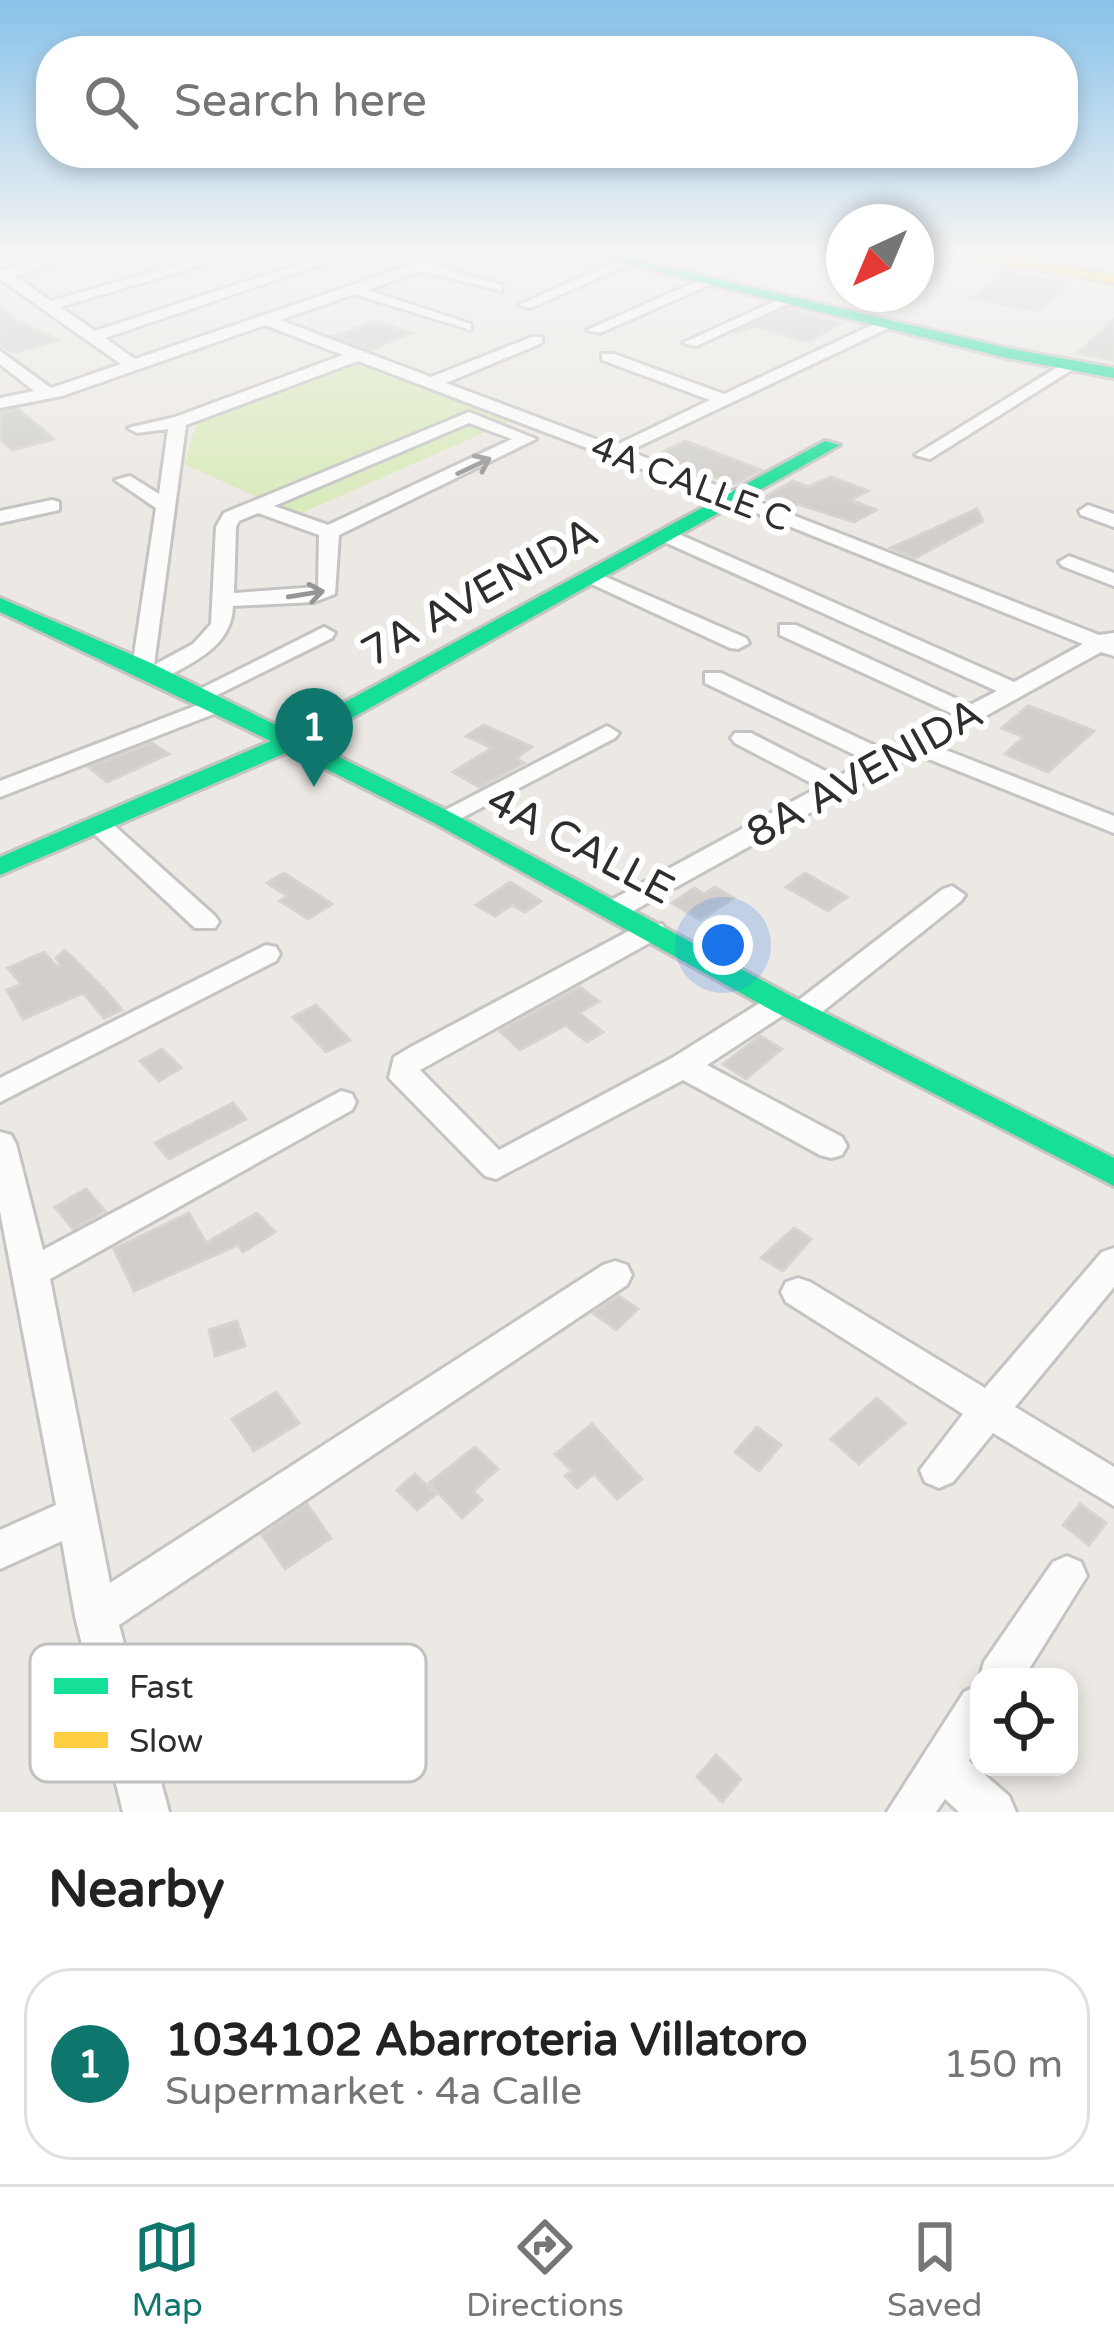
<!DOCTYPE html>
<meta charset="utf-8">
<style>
:root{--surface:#fff;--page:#f6f6f6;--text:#222;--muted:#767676;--line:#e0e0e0;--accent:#0f766e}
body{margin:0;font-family:"Varela Round",sans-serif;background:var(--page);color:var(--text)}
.controls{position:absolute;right:36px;bottom:36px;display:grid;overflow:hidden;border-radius:24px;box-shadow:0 6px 18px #0003}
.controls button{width:108px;height:108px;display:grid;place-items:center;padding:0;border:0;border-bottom:3px solid var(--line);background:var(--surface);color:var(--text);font:60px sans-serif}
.compass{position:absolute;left:826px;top:204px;width:108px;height:108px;border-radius:50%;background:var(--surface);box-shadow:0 6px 18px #0003;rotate:224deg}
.you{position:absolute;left:723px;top:945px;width:42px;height:42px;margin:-30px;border:9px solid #fff;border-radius:50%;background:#1a73e8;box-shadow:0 0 0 18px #1a73e833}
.badge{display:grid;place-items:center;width:78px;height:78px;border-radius:50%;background:var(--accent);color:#fff;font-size:39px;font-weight:700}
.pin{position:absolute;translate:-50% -99px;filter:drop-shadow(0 3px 6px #0008)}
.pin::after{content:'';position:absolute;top:63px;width:42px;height:36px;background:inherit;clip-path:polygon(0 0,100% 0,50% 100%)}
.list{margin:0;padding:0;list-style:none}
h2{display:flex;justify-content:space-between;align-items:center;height:156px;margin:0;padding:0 48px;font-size:51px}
h2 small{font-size:39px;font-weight:400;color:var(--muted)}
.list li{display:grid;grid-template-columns:78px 1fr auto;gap:36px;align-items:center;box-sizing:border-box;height:192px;margin:0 24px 24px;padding:0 24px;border:3px solid var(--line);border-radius:48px}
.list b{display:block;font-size:45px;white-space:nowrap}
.list p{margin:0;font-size:39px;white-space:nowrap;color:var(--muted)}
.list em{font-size:39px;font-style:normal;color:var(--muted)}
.icon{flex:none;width:66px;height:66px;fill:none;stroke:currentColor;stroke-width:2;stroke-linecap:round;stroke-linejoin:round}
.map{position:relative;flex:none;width:1114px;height:1812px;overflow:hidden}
.search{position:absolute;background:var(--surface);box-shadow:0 6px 18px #0003;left:36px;right:36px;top:36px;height:132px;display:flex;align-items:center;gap:30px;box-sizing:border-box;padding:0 42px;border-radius:48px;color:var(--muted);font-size:45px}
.sheet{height:372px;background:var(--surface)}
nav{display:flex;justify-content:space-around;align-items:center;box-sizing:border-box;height:168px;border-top:3px solid var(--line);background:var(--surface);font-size:33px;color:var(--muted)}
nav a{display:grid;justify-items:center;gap:6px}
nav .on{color:var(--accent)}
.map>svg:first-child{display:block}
.pitch{fill:#d9eabb}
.building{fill:#d1cecb;stroke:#d7d4d0;stroke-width:3}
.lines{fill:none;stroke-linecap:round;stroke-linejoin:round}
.street-casing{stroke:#c5c4c5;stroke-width:6}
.fast-casing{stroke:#c5c4c5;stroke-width:6}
.slow-casing{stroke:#c5c4c5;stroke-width:6}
.street{fill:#fcfcfb;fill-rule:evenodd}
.fast{fill:#16e098;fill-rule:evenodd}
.slow{fill:#ffcf43;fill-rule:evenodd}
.oneway{stroke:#959594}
.labels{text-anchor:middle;stroke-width:12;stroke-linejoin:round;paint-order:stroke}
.far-street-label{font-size:36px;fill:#2e2e2e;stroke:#fff}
.street-label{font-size:42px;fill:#2e2e2e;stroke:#fff}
.key{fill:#fff;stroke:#c0c0c0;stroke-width:3}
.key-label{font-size:33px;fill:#2e2e2e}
</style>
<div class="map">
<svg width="1114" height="1812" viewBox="0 0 1114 1812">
<rect width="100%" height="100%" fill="#ece8e4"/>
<path class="pitch" d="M355,361L513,420L297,515L184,464L198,420Z"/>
<g class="building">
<path d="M1004,273L1071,283L1039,311L972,298Z"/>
<path d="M0,309L18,321L58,340L14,353L0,345Z"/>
<path d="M786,309L840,323L809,342L755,326L734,333Z"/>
<path d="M1114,319V360L1078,353Z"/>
<path d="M376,321L411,333L371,350L335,336Z"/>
<path d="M18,409L54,439L12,450L0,439V412Z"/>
<path d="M685,441L761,470L734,484L655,456Z"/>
<path d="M831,477L868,491L850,500L876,510L854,522L798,504L790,508L765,497L793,481L808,487Z"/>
<path d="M977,509L983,521L915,558L891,548Z"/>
<path d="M1028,706L1066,720L1094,731L1048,772L1005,754L1024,737L1002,728Z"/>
<path d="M484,725L532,747L516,758L524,763L479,787L453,772L492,748L466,736Z"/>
<path d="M152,743L169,754L107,782L89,767Z"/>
<path d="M284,873L332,904L308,919L280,901L288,896L267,883Z"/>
<path d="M805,873L847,897L828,911L786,887Z"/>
<path d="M510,882L541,901L525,912L512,905L495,916L476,905Z"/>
<path d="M715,887L734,898L700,920L672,903L694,888L704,894Z"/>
<path d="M65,950L105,990L122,1010L104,1018L83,993L23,1019L7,990L21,984L8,968L44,952L57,967L61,965L56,958Z"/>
<path d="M580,987L599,1001L579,1013L603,1032L587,1042L566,1025L520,1050L500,1031Z"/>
<path d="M316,1005L350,1040L326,1052L293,1017Z"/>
<path d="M760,1036L782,1049L746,1079L723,1064Z"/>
<path d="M162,1049L181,1068L159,1081L140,1061Z"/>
<path d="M233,1103L246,1119L169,1159L155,1143Z"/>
<path d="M86,1189L105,1211L73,1229L55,1207Z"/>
<path d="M189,1213L206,1243L257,1213L275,1232L243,1252L238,1245L134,1291L114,1249Z"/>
<path d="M794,1228L811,1239L783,1271L761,1258Z"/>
<path d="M619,1296L638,1309L616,1330L593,1313Z"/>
<path d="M237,1321L245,1346L215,1356L209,1330Z"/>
<path d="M276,1392L299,1423L254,1451L232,1419Z"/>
<path d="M877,1398L905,1423L859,1464L831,1439Z"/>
<path d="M592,1424L642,1479L617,1499L594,1474L577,1488L565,1476L572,1471L555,1454Z"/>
<path d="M757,1427L781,1445L759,1471L735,1452Z"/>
<path d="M475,1447L498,1469L473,1491L482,1500L462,1518L429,1483Z"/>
<path d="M415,1474L436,1494L417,1510L397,1490Z"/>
<path d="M307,1504L331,1538L285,1569L262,1535Z"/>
<path d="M1080,1504L1106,1523L1089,1545L1063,1525Z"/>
<path d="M716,1755L741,1779L722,1802L697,1777Z"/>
</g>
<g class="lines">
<g class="street-casing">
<g id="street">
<path d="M58,255H82L15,276L51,301L212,255L229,257L60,307L95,331L327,255H349L105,338L135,359L440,255H462L435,266L502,285V291L421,271L368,290L471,324V330L354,294L280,320L431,377L532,337H542V343L446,383L614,446L710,400L602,360V354H614L724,394L879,322H889V328L629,451L1099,635L1114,633V656L1101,652L933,745L1114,816V833L916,754L624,916H604L600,910L604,904L819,787L735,743L731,738L735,733H751L837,777L868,761L705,683V673H721L886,751L953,714L780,635V625H796L970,705L997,691L660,540V532H674L1014,682L1083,644L724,500L358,361L186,425L154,665L193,644L211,624L216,527L224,513L469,412L536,439L339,535L335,594L314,602L233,606C232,646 195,661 163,679C152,681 138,677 132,668L156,508L115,480L130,476L159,494L168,429L137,433L128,428L175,417L343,355L265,325L62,396L0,408V398L34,391L0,364V351L51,388L121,364L0,279V268L6,270ZM469,423L512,439L328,525L274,506ZM258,513L319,535L318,587L234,593L236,527L239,521Z"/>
<path d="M621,259L633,262L531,308L519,305Z"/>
<path d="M704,278L711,282L709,285L600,333L587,330Z"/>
<path d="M782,298L794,301L696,346L683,343Z"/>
<path d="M1064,363L1078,366L930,459L915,455Z"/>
<path d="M52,500L59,502V510L0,523V511Z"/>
<path d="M1088,505L1114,514V527L1081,515L1079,511Z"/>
<path d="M1069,556L1114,573V586L1062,566L1059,562Z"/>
<path d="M592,571L746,638L749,643L738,649L730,648L585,581V573Z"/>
<path d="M324,627L335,633L332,638L205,701H189L186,696Z"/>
<path d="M216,698L224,700V710L0,797V781Z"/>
<path d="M607,726L619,733L615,738L452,823H434L430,818Z"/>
<path d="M98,816L107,819L215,916L219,922L215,928H195L89,829L85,824Z"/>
<path d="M952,886L965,895L961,901L812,1020H792L788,1012L707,1065L842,1137L847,1146L842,1155L831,1158L820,1155L683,1080L496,1179L485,1176L389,1078L394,1057L409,1048L642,924H662L666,930L662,936L420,1070L499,1150L672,1058L771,996H791L795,1003L943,889Z"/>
<path d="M266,945L276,947L280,954L276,961L0,1102V1078Z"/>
<path d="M341,1091L352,1094L356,1102L352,1110L50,1279L110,1583L603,1265L615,1261L627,1265L632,1275L627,1285L119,1625L169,1812H123L75,1616L62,1541L0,1569V1530L56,1505L0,1211V1132L11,1135L16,1144L43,1250Z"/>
<path d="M1114,1248V1287L1015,1407L1114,1467V1506L993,1433L953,1482L939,1488L925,1482L920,1470L963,1414L786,1302L781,1292L786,1282L798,1278L810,1282L985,1388L1102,1252Z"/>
<path d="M1067,1556L1081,1562L1087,1576L1024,1677L979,1680L984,1662L1053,1562Z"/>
<path d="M979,1685V1746L969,1761L1009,1796L1016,1812H959L945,1799L936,1812H887L964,1692Z"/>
</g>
</g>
<g class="fast-casing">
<g id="fast">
<path d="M590,255H616L1007,348L1114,368V378L1007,358Z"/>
<path d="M825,441L840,445L309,742L452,813L791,996L1114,1158V1186L771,1010L434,823L290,751L0,875V857L271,741L0,612V598L151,663L290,732Z"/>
</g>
</g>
<g class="slow-casing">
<path id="slow" d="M951,255H988L1114,275V283Z"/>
</g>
<use href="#street" class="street"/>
<use href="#fast" class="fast"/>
<use href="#slow" class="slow"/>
</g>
<defs><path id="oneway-shaft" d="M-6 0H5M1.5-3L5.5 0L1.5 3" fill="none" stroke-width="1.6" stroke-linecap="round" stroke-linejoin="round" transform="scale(3)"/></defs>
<g class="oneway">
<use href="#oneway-shaft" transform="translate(474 466) rotate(-25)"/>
<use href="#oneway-shaft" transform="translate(306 594) rotate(-9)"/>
</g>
<linearGradient id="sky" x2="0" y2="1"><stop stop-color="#88c2ea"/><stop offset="0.5" stop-color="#f6f5f3"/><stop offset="1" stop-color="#f6f5f3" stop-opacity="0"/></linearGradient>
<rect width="1114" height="509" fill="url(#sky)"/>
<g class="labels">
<g class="far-street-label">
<text transform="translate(691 482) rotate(21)" y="13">4A CALLE C</text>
</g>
<g class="street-label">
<text transform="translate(479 591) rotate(-29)" y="15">7A AVENIDA</text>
<text transform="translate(864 772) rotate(-29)" y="15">8A AVENIDA</text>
<text transform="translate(581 844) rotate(28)" y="15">4A CALLE</text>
</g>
</g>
<rect x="30" y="1644" width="396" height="138" rx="18" class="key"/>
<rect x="54" y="1678" width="54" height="16" fill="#16e098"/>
<rect x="54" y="1732" width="54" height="16" fill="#ffcf43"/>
<g class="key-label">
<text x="129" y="1698">Fast</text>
<text x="129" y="1752">Slow</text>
</g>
</svg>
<div class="controls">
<button><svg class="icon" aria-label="locate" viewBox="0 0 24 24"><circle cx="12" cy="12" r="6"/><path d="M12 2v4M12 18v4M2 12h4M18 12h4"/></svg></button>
</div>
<svg class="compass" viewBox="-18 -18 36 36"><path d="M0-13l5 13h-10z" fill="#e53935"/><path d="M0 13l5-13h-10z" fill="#767676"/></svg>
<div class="you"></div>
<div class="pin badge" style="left:314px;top:787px">1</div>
<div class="search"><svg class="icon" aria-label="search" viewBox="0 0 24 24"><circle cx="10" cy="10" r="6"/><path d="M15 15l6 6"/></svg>Search here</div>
</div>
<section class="sheet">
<h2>Nearby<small></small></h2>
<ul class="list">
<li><span class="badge">1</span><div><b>1034102 Abarroteria Villatoro</b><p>Supermarket · 4a Calle</p></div><em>150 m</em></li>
</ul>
</section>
<nav>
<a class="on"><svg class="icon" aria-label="map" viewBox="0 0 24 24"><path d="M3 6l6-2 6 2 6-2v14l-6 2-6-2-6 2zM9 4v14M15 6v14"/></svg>Map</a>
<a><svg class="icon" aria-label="directions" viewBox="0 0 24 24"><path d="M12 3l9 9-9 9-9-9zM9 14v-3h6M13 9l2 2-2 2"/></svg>Directions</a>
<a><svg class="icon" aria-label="saved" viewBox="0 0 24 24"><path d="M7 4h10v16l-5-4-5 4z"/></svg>Saved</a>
</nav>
